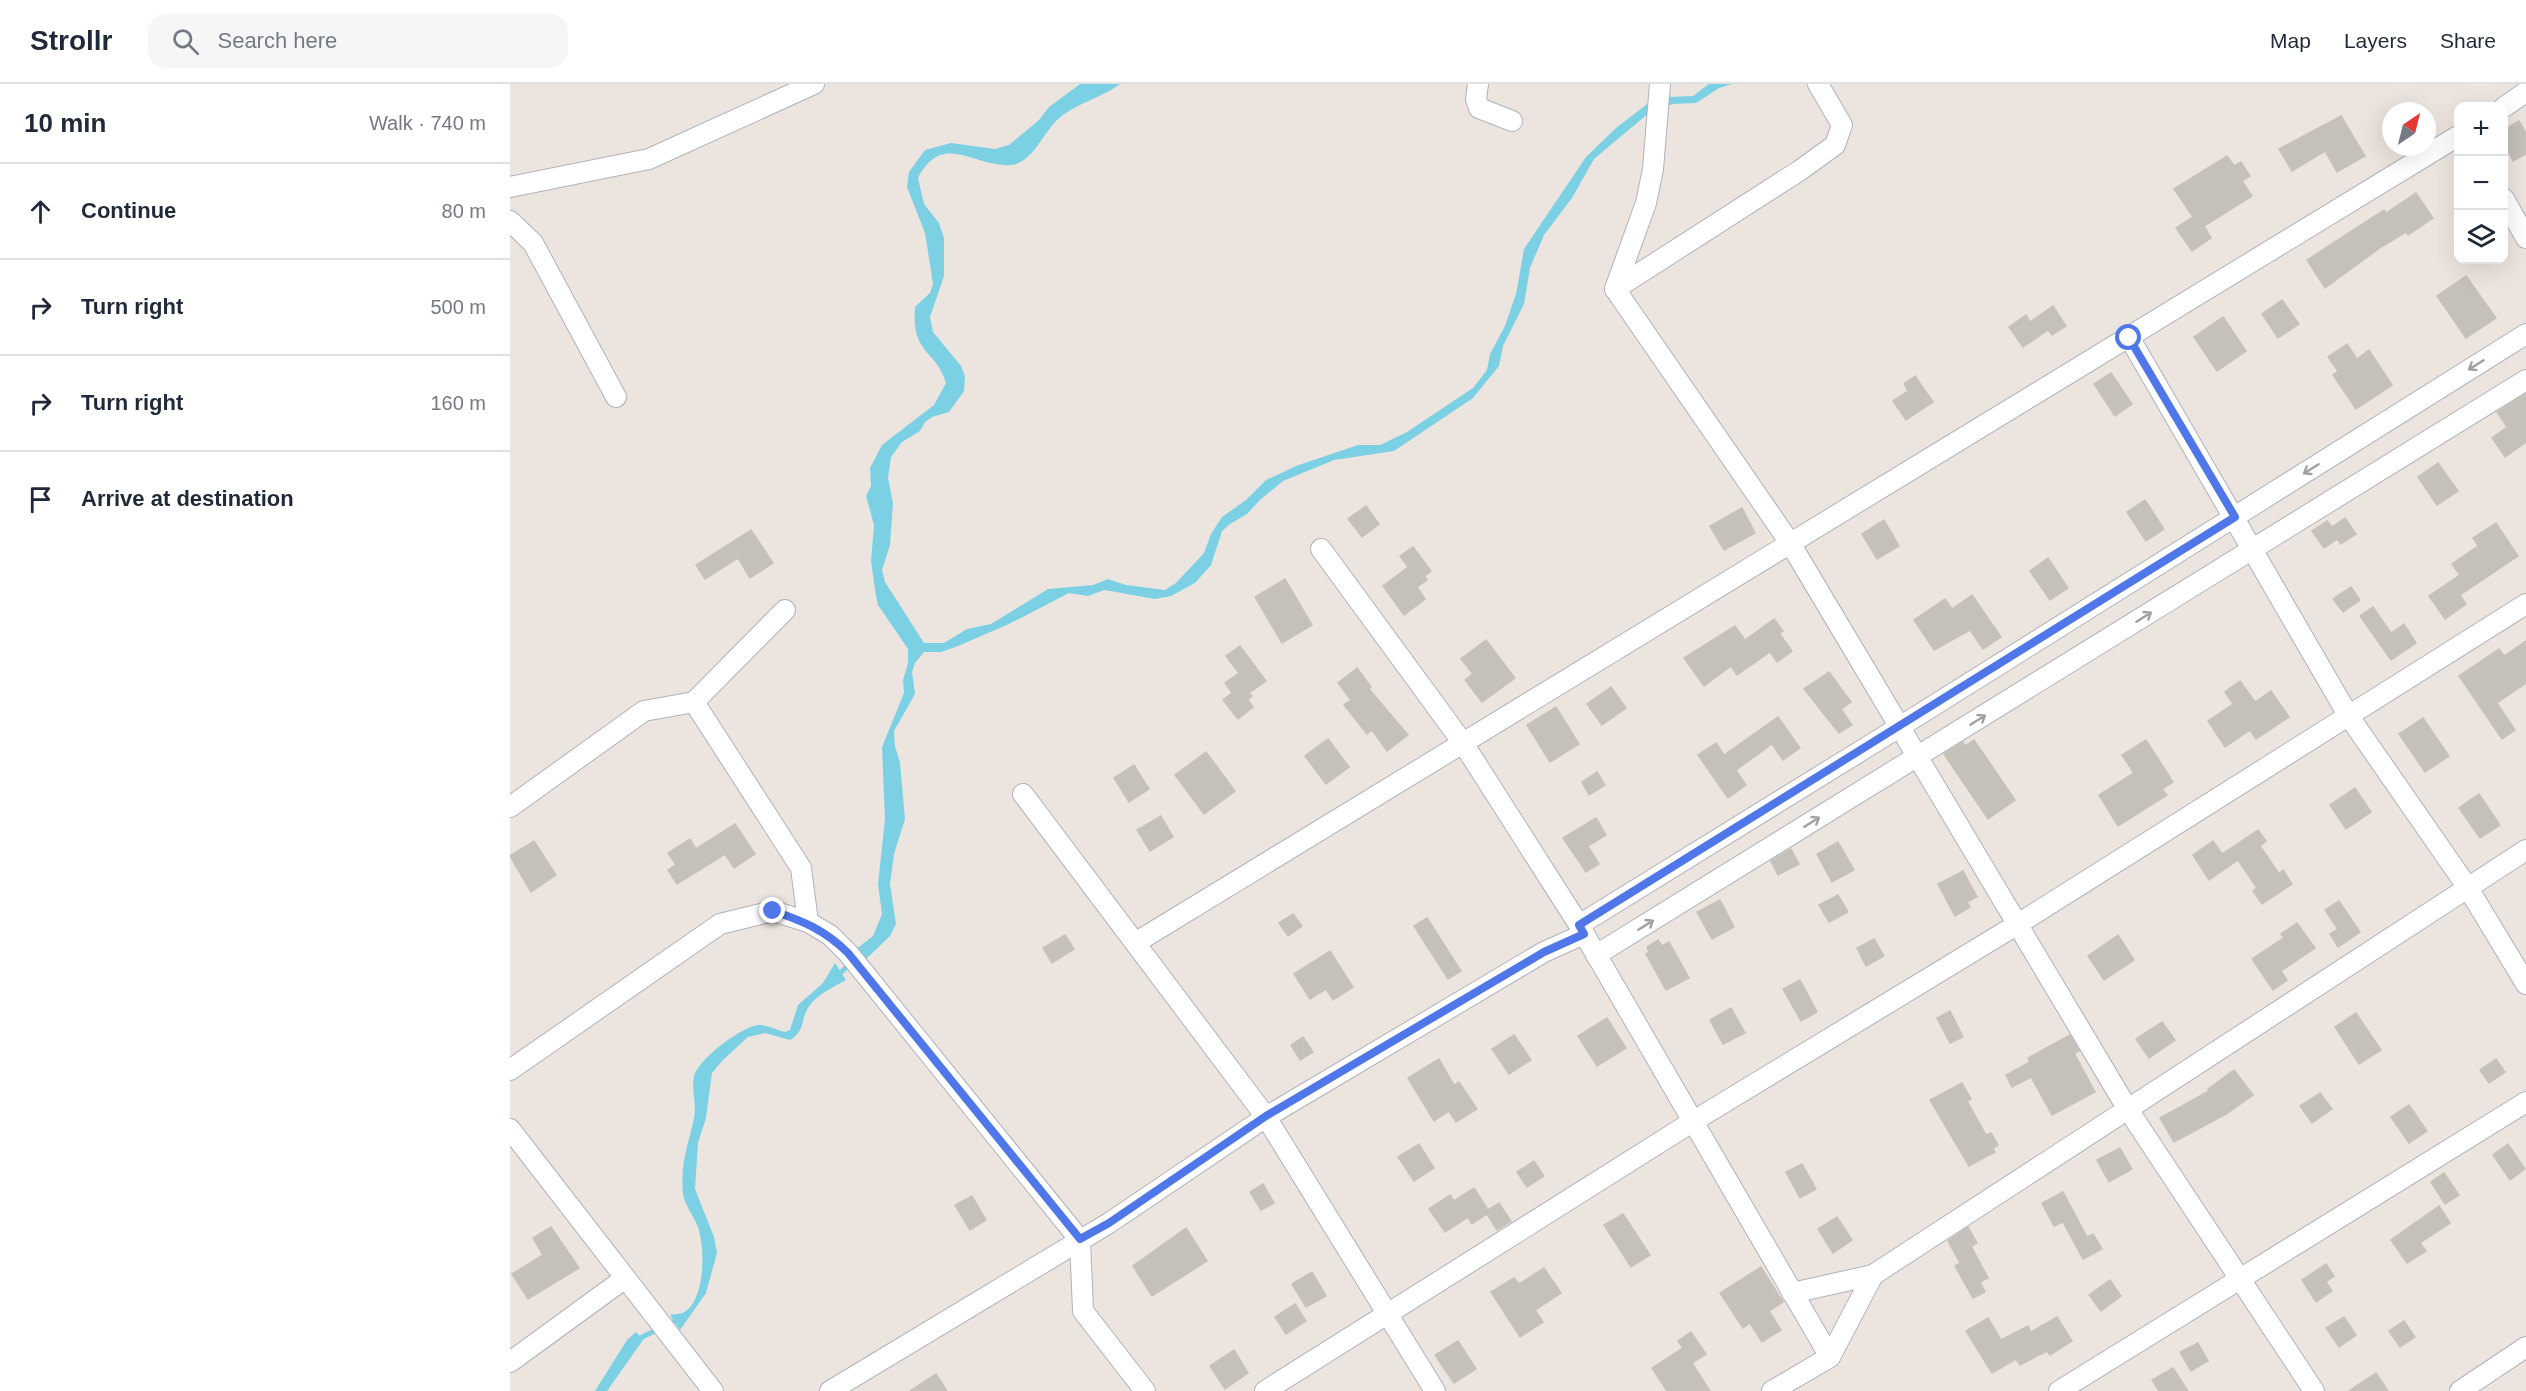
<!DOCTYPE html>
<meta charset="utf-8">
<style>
:root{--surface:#fff;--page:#f6f6f7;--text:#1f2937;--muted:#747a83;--line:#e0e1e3}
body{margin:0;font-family:Helvetica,sans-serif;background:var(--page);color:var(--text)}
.controls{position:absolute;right:18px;top:18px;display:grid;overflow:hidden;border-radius:12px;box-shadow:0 6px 24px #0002}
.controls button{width:54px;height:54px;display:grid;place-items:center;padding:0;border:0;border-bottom:2px solid var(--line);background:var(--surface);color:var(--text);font:30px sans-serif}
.compass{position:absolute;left:1872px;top:18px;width:54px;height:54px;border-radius:50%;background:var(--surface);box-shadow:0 6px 24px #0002;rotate:35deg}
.stop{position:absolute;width:18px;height:18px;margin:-14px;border:4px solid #4f77e9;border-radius:50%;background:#fff}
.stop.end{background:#4f77e9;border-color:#fff;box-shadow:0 2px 6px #0008}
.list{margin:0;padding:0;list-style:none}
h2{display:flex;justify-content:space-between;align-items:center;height:78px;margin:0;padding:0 24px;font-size:26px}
h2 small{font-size:20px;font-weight:400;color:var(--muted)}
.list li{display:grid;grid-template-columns:39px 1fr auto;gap:18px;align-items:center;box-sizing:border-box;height:96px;padding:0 24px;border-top:2px solid var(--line)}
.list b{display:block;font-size:22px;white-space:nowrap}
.list em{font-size:20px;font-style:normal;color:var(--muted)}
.icon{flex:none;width:33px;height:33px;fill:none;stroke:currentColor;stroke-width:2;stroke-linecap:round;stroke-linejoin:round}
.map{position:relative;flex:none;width:2016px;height:1307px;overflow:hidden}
header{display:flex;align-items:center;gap:36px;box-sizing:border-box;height:84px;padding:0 30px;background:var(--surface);border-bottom:2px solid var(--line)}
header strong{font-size:28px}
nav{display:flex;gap:33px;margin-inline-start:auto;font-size:21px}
.search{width:420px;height:54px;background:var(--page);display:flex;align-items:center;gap:15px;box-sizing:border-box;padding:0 21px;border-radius:18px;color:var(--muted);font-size:22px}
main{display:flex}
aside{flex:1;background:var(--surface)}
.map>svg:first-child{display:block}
.water{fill:#7cd0e4}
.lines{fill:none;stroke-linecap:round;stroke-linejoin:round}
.stream{stroke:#7cd0e4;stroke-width:5}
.building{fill:#c5c0ba;stroke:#c7c1b9;stroke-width:1.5}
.minor-casing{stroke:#b0b2ba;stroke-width:22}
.minor{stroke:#fff;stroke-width:20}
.oneway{stroke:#a0a0a0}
.route{stroke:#4f77e9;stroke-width:8}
</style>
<header>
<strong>Strollr</strong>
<div class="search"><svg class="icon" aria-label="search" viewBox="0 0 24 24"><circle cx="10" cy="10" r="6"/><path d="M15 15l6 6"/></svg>Search here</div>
<nav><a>Map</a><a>Layers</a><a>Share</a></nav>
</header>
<main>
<aside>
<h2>10 min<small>Walk · 740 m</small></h2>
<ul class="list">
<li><svg class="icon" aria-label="ahead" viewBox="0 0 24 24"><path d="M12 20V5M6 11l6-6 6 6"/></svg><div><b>Continue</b></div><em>80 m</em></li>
<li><svg class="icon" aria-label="right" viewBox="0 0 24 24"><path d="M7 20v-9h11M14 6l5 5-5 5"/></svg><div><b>Turn right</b></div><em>500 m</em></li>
<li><svg class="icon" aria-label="right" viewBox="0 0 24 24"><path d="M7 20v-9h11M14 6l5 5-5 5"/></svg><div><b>Turn right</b></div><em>160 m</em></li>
<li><svg class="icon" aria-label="arrive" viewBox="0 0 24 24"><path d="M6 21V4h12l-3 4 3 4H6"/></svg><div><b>Arrive at destination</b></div></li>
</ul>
</aside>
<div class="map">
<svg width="2016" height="1307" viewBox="0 0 2016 1307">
<rect width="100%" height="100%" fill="#ece5df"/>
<g class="water">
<path d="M570,0H610C590,15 565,19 546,37C533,50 522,79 501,81C464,84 433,46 408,94L414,120L429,139L434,154V192L420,233L423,248L451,282L455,292L454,307L439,328L422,333L415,338L410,347L392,358L381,373L378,394L383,419L380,461L372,486L375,498L414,559H434L457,545L481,540L538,505L583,501L598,495L616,501L655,506L666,499L694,469L701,450L712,433L736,416L756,396L786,382L848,361H870L897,348L963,304L977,286L980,270L995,242L1006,210L1014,165L1076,73L1106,44L1136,21L1157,13L1183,12L1199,0H1222L1209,4L1186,19L1163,20L1140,28L1084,75L1062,114L1034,151L1020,184L1014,220L993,262L989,282L963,314L884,367L824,376L773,397L750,416L737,430L720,440L712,447L701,481L685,499L661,512L645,515L594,506L578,512L559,509L499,540L448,562L431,568H414L405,579L402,588L405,610L384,647L385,662L390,679L395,735L384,770L380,800L386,840L380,852L353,878L346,865L363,852L372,830L368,800L375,735L372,663L394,609L393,596L398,579V565L368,521L366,512L361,477L364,441L356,412L361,402L360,384L372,361L424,321L436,299C426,265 401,271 405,223L420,209L423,200L415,149L397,103L399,88L415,66L441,59L485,65L499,61L529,36L539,23Z"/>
<path d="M325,879L336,896C325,902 307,911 300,921C290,934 296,947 280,956L255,949L238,953L213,976L202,989L196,1034L188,1059L185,1105L204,1153L207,1169L196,1209L170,1246L160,1231C163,1230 170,1230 173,1229C196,1216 195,1164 188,1143C184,1132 175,1122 173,1110C170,1078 178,1063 184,1034C187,1020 181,1004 184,993C187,976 232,942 249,941C259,941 266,946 275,948L280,946L288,921L313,899Z"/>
<path d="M126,1248L133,1256L97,1307H85L117,1256Z"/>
</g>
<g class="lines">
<g class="stream">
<path d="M326,893L341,879"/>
<path d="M126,1256L169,1235"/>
</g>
</g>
<g class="building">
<path d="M1831,32L1855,72L1827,88L1815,67L1782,87L1769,65Z"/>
<path d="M2009,37L2016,49V70L2003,77L1994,59V46Z"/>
<path d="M1717,72L1724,82L1731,78L1740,92L1732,97L1742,112L1694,142L1701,154L1682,167L1666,144L1683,133L1664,105Z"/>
<path d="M1906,109L1923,134L1898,151L1896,148L1871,163L1815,204L1797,176L1874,126L1876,129Z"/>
<path d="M1956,192L1986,234L1956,254L1927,212Z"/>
<path d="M1772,216L1789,240L1768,254L1752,230Z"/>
<path d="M1543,222L1556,242L1542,251L1538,246L1513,263L1499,243L1516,231L1520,238Z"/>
<path d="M1713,233L1736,267L1707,287L1684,253Z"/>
<path d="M1837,260L1847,275L1859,266L1882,301L1846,325L1823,291L1828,287L1818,273Z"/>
<path d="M1601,289L1622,320L1605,332L1584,300Z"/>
<path d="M1405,292L1423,318L1396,336L1383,317L1398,307L1394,300Z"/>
<path d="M2016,310V358L1995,373L1982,354L1997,343L1987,328Z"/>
<path d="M1928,379L1948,407L1927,421L1908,393Z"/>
<path d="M1635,416L1654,445L1636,457L1617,428Z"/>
<path d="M856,422L869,440L852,453L838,435Z"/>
<path d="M1232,424L1245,449L1214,466L1200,442Z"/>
<path d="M1835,434L1846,450L1831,460L1827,455L1814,464L1802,447L1817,437L1822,443Z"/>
<path d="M1374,436L1389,462L1367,475L1352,450Z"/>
<path d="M1986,439L2008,472L1950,511L1956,520L1935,535L1919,512L1950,491L1942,480L1968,462L1963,454Z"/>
<path d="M241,446L263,479L240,494L228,474L195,495L186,481Z"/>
<path d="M903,463L921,487L915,492L917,496L907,503L915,515L894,531L873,502L898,483L890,472Z"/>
<path d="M1538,474L1558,504L1540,516L1520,487Z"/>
<path d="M775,495L802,541L772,559L745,513Z"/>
<path d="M1841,503L1850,516L1833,528L1823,515Z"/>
<path d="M1462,511L1491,553L1473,565L1460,546L1424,566L1404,536L1435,515L1442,525Z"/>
<path d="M1863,523L1881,549L1894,540L1906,559L1881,576L1850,532Z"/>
<path d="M1264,535L1273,547L1269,549L1282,567L1267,578L1260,568L1227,591L1221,582L1194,602L1174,574L1225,542L1235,556Z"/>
<path d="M976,556L1005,594L972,618L955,596L963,590L951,575Z"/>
<path d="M2016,557V599L1987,619L2005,646L1992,655L1949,592L1989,565L1994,572Z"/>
<path d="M730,562L756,597L739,609L742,612L738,616L743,623L728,635L713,616L722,609L715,599L729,589L716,572Z"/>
<path d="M847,584L861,603L859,605L898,651L877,667L862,646L857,650L834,621L841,616L828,599Z"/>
<path d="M1319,588L1341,618L1331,625L1342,641L1329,649L1294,605Z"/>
<path d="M1730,597L1745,618L1761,607L1779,633L1746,655L1740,646L1715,663L1698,637L1723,620L1715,608Z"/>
<path d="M1101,603L1116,624L1092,641L1077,620Z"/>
<path d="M1046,623L1069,660L1040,678L1017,641Z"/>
<path d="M1268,633L1290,664L1273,676L1262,660L1226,686L1236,701L1218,714L1188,671L1206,659L1214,671Z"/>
<path d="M1913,634L1939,672L1915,688L1889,650Z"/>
<path d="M818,655L839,683L816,700L795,672Z"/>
<path d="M1464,656L1505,716L1478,735L1434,670L1453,658L1455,662Z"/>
<path d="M1636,656L1663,698L1652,705L1657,711L1608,742L1589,711L1624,689L1612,671Z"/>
<path d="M696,668L725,707L694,730L665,691Z"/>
<path d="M624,681L639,705L619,718L604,694Z"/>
<path d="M1087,688L1095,701L1079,711L1072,698Z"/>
<path d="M1845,704L1861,728L1836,745L1820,721Z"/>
<path d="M1969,710L1990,741L1970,754L1949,724Z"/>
<path d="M651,732L663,753L640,767L627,746Z"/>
<path d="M1086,734L1096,751L1078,762L1089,780L1076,788L1053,754Z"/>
<path d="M225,740L245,770L224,784L215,770L167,800L158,786L166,781L158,769L180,755L186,765Z"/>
<path d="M1748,746L1756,757L1750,762L1769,790L1773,786L1782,800L1752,820L1743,807L1747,804L1728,776L1699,796L1683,771L1703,757L1712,770Z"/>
<path d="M24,757L46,791L21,808L0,772Z"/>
<path d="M1328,758L1344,786L1322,798L1307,770Z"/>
<path d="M1281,765L1289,780L1268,791L1261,777Z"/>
<path d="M1453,787L1467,813L1457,818L1460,823L1445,832L1428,800Z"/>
<path d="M1328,811L1338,828L1319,838L1309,821Z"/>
<path d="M1210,816L1224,843L1202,855L1187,828Z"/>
<path d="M1829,817L1850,848L1828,863L1820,850L1828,845L1815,826Z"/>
<path d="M783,830L792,842L778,852L769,839Z"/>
<path d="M917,834L951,887L938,895L904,842Z"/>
<path d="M1787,839L1805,864L1771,887L1777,896L1763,906L1742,875L1774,854L1771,850Z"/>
<path d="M555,851L564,865L542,879L533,864Z"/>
<path d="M1608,851L1624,876L1594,896L1578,872Z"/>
<path d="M1364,855L1374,872L1356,882L1347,864Z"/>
<path d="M1148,856L1152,862L1159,858L1179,894L1156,906L1136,870L1139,868L1137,863Z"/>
<path d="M820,867L843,903L823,916L816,905L800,915L784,890Z"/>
<path d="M1290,896L1307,928L1291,937L1273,905Z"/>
<path d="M1221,924L1235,949L1213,960L1200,936Z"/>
<path d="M1440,927L1453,953L1440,959L1427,934Z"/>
<path d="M1846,929L1871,966L1849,980L1825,943Z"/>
<path d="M1097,934L1116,964L1087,982L1068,952Z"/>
<path d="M1652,938L1665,956L1639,974L1626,955Z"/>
<path d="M1004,951L1021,976L999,990L982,965Z"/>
<path d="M1560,951L1569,967L1564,969L1585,1008L1542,1031L1521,993L1502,1003L1496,991L1520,978L1518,974Z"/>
<path d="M793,953L803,968L790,976L781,961Z"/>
<path d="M929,975L944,1001L949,998L967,1025L946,1038L939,1027L924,1037L898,994Z"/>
<path d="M1986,975L1995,988L1979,999L1970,986Z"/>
<path d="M1724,986L1743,1011L1716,1030L1664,1058L1650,1034L1699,1007L1698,1005Z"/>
<path d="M1452,999L1461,1015L1457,1017L1476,1051L1481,1049L1488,1061L1483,1064L1485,1068L1459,1082L1420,1016Z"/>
<path d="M1810,1009L1822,1025L1802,1039L1790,1022Z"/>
<path d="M1899,1021L1917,1047L1899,1059L1881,1033Z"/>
<path d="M909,1060L924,1084L904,1097L888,1073Z"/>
<path d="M1998,1060L2015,1085L2000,1096L1983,1071Z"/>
<path d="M1610,1064L1622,1085L1599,1098L1587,1076Z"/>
<path d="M1024,1077L1034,1092L1017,1103L1007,1088Z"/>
<path d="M1292,1080L1306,1105L1290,1114L1276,1088Z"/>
<path d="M1934,1089L1949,1111L1935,1120L1921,1098Z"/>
<path d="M753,1100L764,1119L751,1126L740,1108Z"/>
<path d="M964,1104L978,1126L989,1119L1001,1137L987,1146L977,1130L962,1140L958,1133L935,1148L919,1125L940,1111L944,1117Z"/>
<path d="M1553,1108L1577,1153L1583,1150L1592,1165L1573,1175L1553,1138L1544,1142L1532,1119Z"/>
<path d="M462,1112L476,1136L460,1146L445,1121Z"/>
<path d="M1929,1122L1940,1139L1910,1159L1916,1167L1897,1179L1881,1156Z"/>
<path d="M1113,1130L1140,1171L1121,1183L1094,1141Z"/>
<path d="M1327,1133L1342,1156L1323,1169L1308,1145Z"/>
<path d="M41,1143L69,1184L18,1215L2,1190L33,1171L23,1154Z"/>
<path d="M1458,1143L1467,1159L1461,1162L1478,1194L1470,1198L1475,1208L1463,1214L1445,1182L1450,1179L1438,1157Z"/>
<path d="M676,1144L697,1177L642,1212L623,1182Z"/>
<path d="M1816,1180L1824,1192L1816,1198L1822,1207L1806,1218L1792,1196Z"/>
<path d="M1251,1183L1273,1218L1259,1227L1271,1246L1252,1258L1240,1239L1233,1244L1210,1209Z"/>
<path d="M1034,1184L1051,1209L1025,1226L1033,1238L1010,1253L981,1208L1004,1194L1009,1200Z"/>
<path d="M802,1188L816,1212L796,1223L782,1200Z"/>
<path d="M1600,1196L1611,1212L1591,1227L1579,1211Z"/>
<path d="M785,1220L796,1237L776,1250L765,1233Z"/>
<path d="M1547,1233L1562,1257L1540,1271L1537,1267L1510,1281L1506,1275L1482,1289L1456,1247L1478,1234L1491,1256L1518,1242L1521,1248Z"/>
<path d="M1834,1233L1846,1251L1829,1263L1816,1244Z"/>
<path d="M1894,1237L1905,1253L1890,1263L1879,1247Z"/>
<path d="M1181,1248L1196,1270L1182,1279L1200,1307H1157L1142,1284L1173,1264L1168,1257Z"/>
<path d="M948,1257L966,1285L944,1299L925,1271Z"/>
<path d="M1688,1259L1698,1277L1681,1287L1670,1268Z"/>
<path d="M724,1266L738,1289L715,1305L700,1282Z"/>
<path d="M1663,1284L1678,1307H1649L1642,1296Z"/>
<path d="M1866,1289L1878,1307H1839Z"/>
<path d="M426,1290L437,1307H400Z"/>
</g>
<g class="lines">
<g class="minor-casing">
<g id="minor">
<path d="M968,0L966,15L969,24L1002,37"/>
<path d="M1150,0L1143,85L1136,119L1105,205L1280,459L1617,1024L1804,1307"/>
<path d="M1994,23L2016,8"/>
<path d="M0,103L139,75L304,0"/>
<path d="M1994,115L2016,154"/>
<path d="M0,137L23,159L106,313"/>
<path d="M1105,205L1289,87L1325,61L1332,41L1308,0"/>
<path d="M1619,253L1838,631L1958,804L2016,900"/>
<path d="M811,465L953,659L1069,841L1320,1273L1363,1191"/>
<path d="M184,618L291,784L298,838"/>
<path d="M513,710L756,1033L925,1307"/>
<path d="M0,723L134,627L184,618L275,526"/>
<path d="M1069,841L1391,642L2016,250"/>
<path d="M625,859L1948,52"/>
<path d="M1086,871L2016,296"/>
<path d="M0,986L210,840L263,827L298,838L320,851L338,869L570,1156L573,1227L635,1307"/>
<path d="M0,1045L203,1307"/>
<path d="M1282,1209L1363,1191L2016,766"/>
<path d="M0,1278L114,1195"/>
<path d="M320,1307L599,1139L756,1033L1034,868L1074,850"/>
<path d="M755,1307L1182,1038L1508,840L2016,520"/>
<path d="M1262,1307L1320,1273"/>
<path d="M1549,1307L2016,1018"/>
<path d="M1950,1307L2016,1263"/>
</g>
</g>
<use href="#minor" class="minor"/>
</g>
<defs><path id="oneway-shaft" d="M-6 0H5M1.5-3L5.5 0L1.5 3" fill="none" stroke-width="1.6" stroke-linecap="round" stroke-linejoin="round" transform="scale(1.5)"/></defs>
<g class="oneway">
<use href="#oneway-shaft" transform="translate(1966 281) rotate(148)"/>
<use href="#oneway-shaft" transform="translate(1801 385) rotate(148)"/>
<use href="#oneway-shaft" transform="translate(1634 533) rotate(-32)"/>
<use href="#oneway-shaft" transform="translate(1468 636) rotate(-32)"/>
<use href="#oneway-shaft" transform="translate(1302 738) rotate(-32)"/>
<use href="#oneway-shaft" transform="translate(1136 841) rotate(-32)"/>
</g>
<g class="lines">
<path class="route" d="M263,827C293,837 315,846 338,869L570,1155L599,1139L756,1032L1034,868L1074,850L1069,841L1725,433L1619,254"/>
</g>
</svg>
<div class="controls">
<button>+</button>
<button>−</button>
<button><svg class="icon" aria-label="layers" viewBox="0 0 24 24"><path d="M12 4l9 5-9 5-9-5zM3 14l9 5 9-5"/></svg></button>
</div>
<svg class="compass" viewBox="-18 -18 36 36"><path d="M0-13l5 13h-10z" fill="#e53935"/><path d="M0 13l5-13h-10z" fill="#747a83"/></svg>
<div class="stop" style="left:1619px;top:254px"></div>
<div class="stop end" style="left:263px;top:827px"></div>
</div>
</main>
